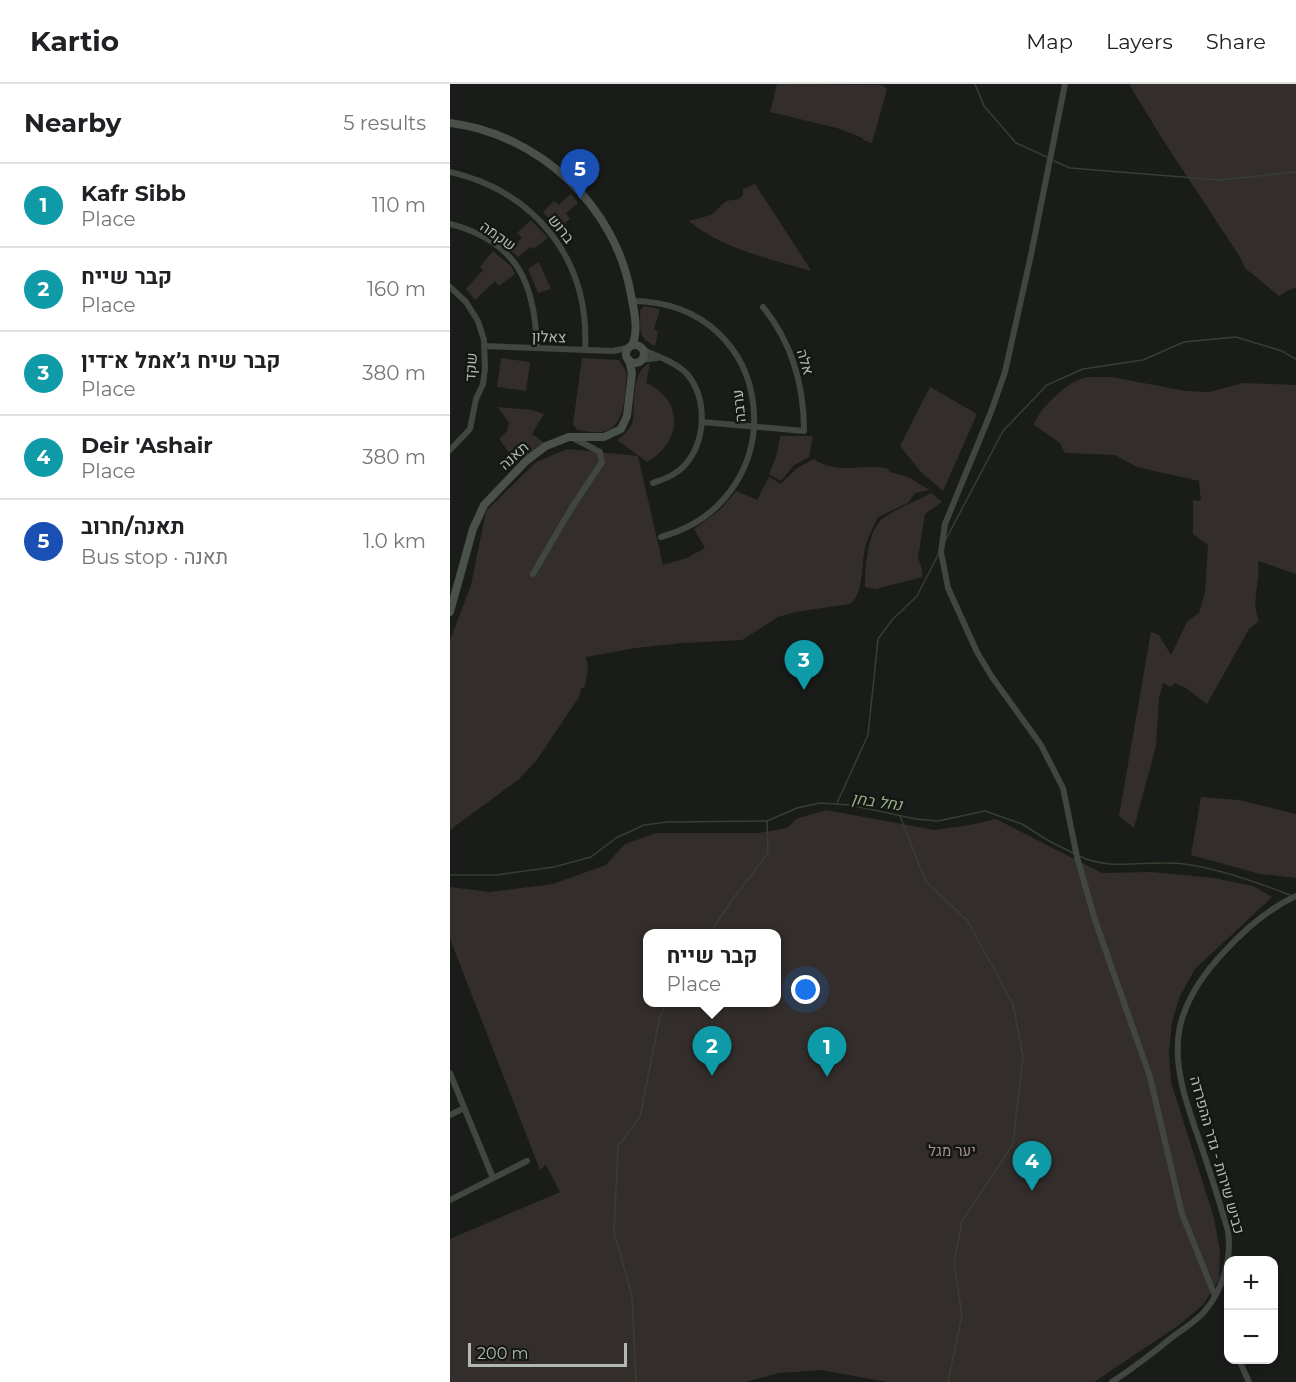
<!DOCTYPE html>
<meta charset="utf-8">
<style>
:root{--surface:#fff;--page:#f2f2f2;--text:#202124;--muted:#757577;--line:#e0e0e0;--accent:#c851dd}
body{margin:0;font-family:Montserrat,Heebo,sans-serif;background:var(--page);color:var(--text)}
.controls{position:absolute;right:18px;bottom:18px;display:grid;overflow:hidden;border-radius:12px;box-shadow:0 3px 9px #0003}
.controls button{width:54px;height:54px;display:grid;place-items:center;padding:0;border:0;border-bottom:2px solid var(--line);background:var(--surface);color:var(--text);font:30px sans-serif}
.scale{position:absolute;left:18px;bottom:15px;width:159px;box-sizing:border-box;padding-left:6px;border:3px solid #b0baae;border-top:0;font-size:16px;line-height:21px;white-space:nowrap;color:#b0baae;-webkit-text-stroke:4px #151715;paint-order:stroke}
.you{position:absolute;left:356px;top:906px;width:21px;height:21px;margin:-15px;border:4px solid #fff;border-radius:50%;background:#1a73e8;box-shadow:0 0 0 9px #1a73e833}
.badge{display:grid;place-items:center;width:39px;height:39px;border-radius:50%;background:var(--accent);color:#fff;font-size:20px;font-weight:700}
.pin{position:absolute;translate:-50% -50px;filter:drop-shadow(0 2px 3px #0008)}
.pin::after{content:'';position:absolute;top:32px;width:21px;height:18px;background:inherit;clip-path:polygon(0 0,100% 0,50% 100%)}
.popup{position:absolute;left:193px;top:845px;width:138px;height:78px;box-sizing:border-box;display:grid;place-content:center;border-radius:12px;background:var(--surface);filter:drop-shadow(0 2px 4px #0005);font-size:20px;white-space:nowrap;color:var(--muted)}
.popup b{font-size:22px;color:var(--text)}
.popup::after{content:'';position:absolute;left:50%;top:100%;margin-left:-12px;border:12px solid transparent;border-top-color:var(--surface)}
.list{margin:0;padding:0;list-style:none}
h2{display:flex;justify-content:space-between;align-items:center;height:78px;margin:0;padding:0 24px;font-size:26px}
h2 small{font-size:20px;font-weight:400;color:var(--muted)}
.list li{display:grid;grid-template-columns:39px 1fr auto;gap:18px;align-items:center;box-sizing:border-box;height:84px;padding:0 24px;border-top:2px solid var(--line)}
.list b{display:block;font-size:22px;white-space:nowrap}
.list p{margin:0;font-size:20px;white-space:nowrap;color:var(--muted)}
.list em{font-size:20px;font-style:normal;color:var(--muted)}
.map{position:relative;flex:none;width:846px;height:1298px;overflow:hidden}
header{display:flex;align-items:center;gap:36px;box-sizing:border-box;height:84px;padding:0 30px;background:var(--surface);border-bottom:2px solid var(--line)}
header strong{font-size:28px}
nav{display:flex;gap:33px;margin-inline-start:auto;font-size:21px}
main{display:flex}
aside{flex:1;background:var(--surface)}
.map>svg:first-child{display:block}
.green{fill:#332e2b;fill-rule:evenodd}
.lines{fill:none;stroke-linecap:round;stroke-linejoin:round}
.stream{stroke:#363f31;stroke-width:1.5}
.street{stroke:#414641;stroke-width:6}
.secondary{stroke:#4a504a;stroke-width:8}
.labels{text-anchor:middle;stroke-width:5;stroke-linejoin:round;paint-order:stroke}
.street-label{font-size:15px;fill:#b0baae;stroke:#151715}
.park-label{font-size:15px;fill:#a28e88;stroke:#151715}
.water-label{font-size:16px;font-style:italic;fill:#97b08a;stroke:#151715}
</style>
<header>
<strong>Kartio</strong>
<nav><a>Map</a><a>Layers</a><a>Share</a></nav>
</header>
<main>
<aside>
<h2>Nearby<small>5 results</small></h2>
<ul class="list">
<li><span class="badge" style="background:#0f9aa8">1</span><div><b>Kafr Sibb</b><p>Place</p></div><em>110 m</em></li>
<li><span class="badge" style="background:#0f9aa8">2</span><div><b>קבר שייח</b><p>Place</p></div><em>160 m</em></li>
<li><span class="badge" style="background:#0f9aa8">3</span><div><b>קבר שיח ג׳אמל א־דין</b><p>Place</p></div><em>380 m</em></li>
<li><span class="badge" style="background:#0f9aa8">4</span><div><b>Deir 'Ashair</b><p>Place</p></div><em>380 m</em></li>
<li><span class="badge" style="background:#1a4fb4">5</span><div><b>תאנה/חרוב</b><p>Bus stop · תאנה</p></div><em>1.0 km</em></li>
</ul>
</aside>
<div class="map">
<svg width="846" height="1298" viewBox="0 0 846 1298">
<rect width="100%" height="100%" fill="#1a1c1a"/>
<g class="green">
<path d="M327,0L432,1L437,5L422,59L413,56V54L387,44L320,28Z"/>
<path d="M679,0H846V204L841,205L829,212L795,184L790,173L713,56Z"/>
<path d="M305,100L359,183L361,187C318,174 274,166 239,137L261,131L276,117L289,115L293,111V105Z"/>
<path d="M121,110L128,119L116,129L120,135L107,145L93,128L104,117L109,121Z"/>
<path d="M81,136L98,154L83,165L80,163L68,173L59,165L72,154L67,149Z"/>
<path d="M43,167L61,182L65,190L49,202L45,197L25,216L16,205L33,186L30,183Z"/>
<path d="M89,178L101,205L88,209L78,185Z"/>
<path d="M194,222L210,225L204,245L208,248L205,262C187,254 191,245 190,227Z"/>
<path d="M51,274L80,278L76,307L47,303Z"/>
<path d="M132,274L169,276L177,289C174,309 177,345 151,348C143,349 135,347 127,346L123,340Z"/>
<path d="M200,279L196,299C235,316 232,359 197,378L167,356C175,351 180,345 183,337C185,319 181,287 200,279Z"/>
<path d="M645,293H661L736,307L759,308L793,299L846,301V490L808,477C811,498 800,517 809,537L799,545L757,620L736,604L725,599L721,603L713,599L709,614L706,662L684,744L669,732L701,548L709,551L721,571L737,538L749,529L755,508L758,461L743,450V416L751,417L749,397L687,383L665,371L615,369L610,359L584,341C588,326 616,299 631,295C635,293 641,293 645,293Z"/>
<path d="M480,303L527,330L493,407L471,388L450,362Z"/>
<path d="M48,323L82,326L94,330L82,350L96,360L75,373L65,363L60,370L49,355L57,347L59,339Z"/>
<path d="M330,352H363L359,373L343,382L331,397L319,390L327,370Z"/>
<path d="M117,365L188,372L213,481L237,474L255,464L244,445L271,425L286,407L307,416L319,393L331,400L347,384L364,375C388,391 410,380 437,384L440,388L458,393L480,406L465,409L458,419L428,433C424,442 419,451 416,460C410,479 416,506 400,520L345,528L328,533L292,556L232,559L186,564L136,573L138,582L135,603L131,605L129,613L86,677L69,695L0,746V556L21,501L36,427L86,378Z"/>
<path d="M481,409L492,418L475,430L468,474L472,485V493L426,505L415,503C415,484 417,450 431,436C439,428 469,416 481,409Z"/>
<path d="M751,713L789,716L846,730V794L810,790L741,771Z"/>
<path d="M376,726L484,746L520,741L546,735L652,789L702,788L764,794L803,802L822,813L745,885L730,912L722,938L719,968L721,998L764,1134L770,1167L769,1196L753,1221L729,1241L644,1298H437L371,1286L329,1289L296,1298H0V1155L110,1108L96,1081L90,1086L0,855V803L39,808L103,800L156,781L175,760L207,749H309L337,744L346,735ZM198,850H326V918H198Z"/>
</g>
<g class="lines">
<g class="stream">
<path d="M525,0L534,22L566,59L597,73"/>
<path d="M604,77L620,84L770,96L846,88"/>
<path d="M495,457L553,347L597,301L633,285L693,276L734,258L786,253L832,267L846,275"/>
<path d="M387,719L418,651L428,555L442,536L467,512L489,469"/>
<path d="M450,732L476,798L517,836L563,920L573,972L563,1060L512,1137L504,1180L512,1231L498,1298"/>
<path d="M629,772C661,788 699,775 734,780C766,784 809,799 840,811"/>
<path d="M0,791H46L104,783L141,773L166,754L194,741L218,738L317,737L347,724L370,719L400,721L466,735L488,737L535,727L572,740L599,757L625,770"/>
<path d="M259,850L282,816L318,769L317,737"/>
<path d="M186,1298L182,1212L164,1148L168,1062L190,1033L210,932L218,918"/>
</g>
<g class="street">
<path d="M615,0L581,171L555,288L541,328L495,440L491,468L498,504L527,568L542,593L591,661L613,704L627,773L645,836L700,993L732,1130L765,1212"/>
<path d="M0,88C87,108 140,177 135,266"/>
<path d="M0,140C68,158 85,199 87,264"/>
<path d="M0,203L16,218L28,237L34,256L35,284L33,300L26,315L20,345L0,366"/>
<path d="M182,217C330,218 348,415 211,453"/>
<path d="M34,262L163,267L177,264"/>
<path d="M192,265C207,273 225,277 237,290C258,315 256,357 235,381C226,391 214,395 203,399"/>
<path d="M191,276L207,274"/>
<path d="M252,338L354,347C354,301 342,259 313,223"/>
<path d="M83,490L121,425L152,378L150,368L123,354"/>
<path d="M0,989L43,1094"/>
<path d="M0,1031L14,1024"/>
<path d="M0,1116L77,1077"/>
<path d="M778,1247V1248"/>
<path d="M789,1276L799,1298"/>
<path d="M662,1298C683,1284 702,1270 721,1254C732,1246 745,1238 754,1228C773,1206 782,1175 778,1147C770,1120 762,1094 753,1067C740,1029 721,984 730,942C737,913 754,889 774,868C795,845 818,825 846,812"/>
</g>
<g class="secondary">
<path d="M0,39C89,50 166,122 181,211C184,226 189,247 182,261"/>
<circle cx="185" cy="270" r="9"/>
<path d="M0,528L23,445L34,421L76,377L96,362L119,353H154L171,345L177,332L182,289L179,276"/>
</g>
</g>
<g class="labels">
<g class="street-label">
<text transform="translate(111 145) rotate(52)" y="5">ברוש</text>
<text transform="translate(48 152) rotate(35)" y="5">שקמה</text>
<text transform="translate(99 253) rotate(2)" y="5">צאלון</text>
<text transform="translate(355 278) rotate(73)" y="5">אלה</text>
<text transform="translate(21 283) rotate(-87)" y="5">שקד</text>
<text transform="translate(289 322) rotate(-96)" y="5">ערבה</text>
<text transform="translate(64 372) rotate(-42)" y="5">תאנה</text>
<text transform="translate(767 1071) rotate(74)" y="5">כביש שירות - גדר ההפרדה</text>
</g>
<g class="park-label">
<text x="502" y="1072">יער מגל</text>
</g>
<g class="water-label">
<text transform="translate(427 717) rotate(8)" y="6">נחל בחן</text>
</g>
</g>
</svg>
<div class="controls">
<button>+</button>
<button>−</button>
</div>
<div class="scale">200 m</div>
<div class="you"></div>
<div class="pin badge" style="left:377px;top:993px;background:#0f9aa8">1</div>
<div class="pin badge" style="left:262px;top:992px;background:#0f9aa8">2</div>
<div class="popup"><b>קבר שייח</b>Place</div>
<div class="pin badge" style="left:354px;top:606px;background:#0f9aa8">3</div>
<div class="pin badge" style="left:582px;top:1107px;background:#0f9aa8">4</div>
<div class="pin badge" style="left:130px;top:115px;background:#1a4fb4">5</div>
</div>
</main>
